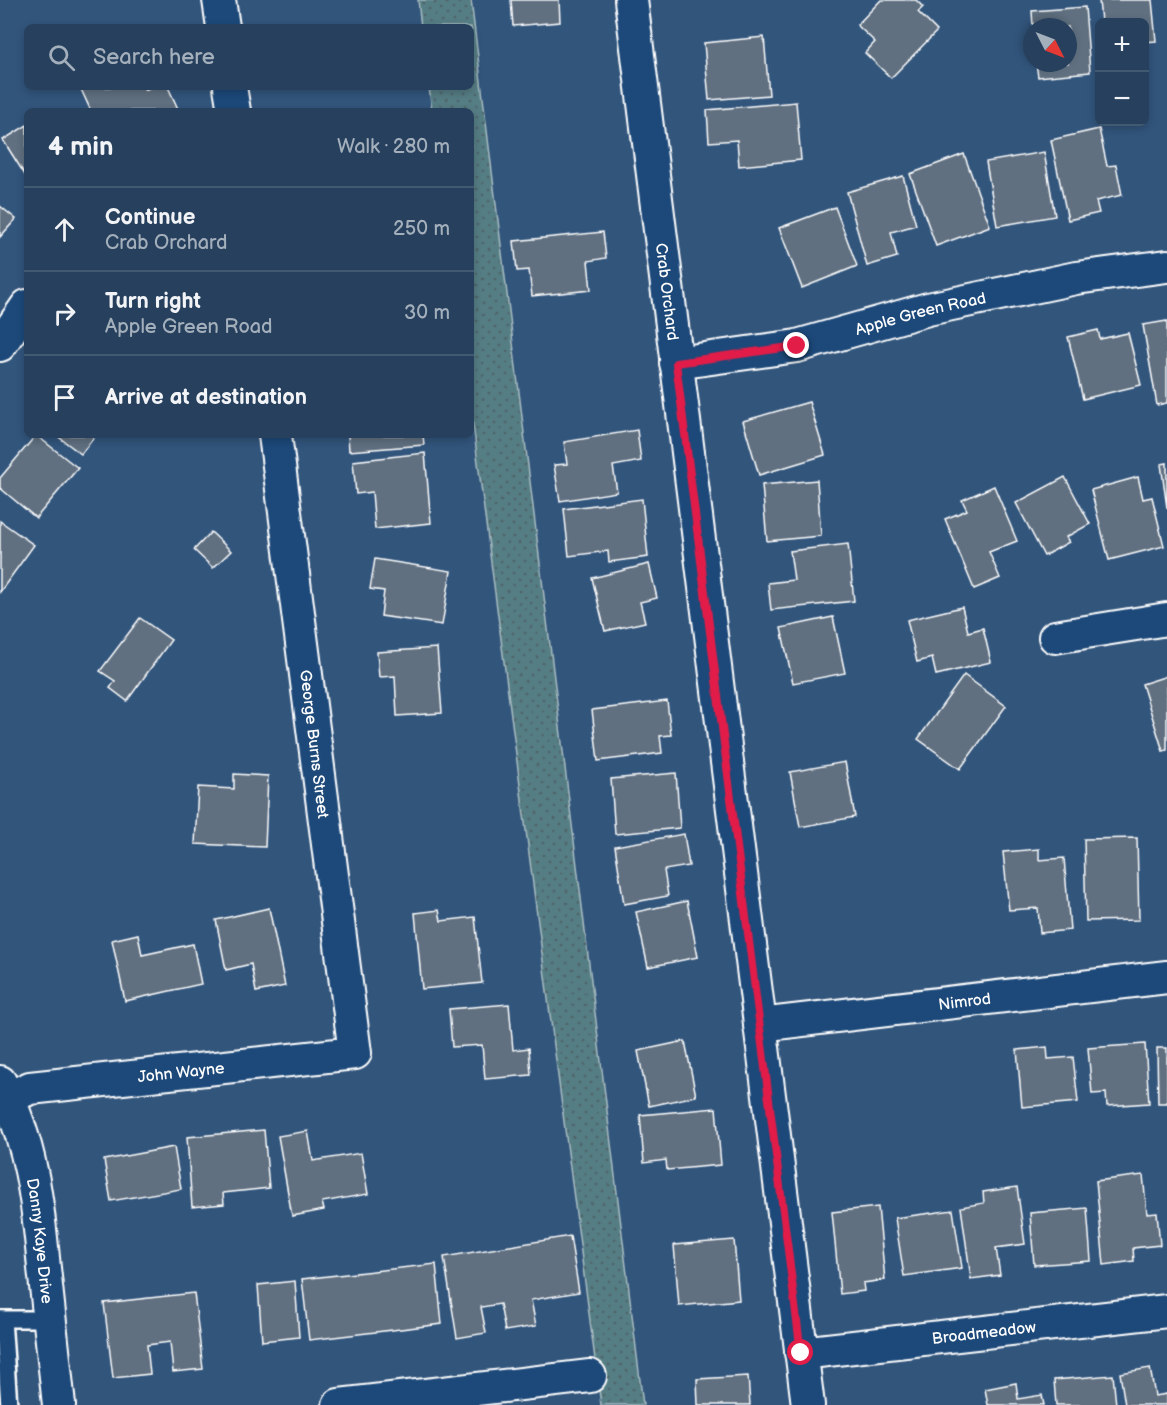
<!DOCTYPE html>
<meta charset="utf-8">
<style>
:root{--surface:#26405d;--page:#2e4763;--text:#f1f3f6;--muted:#a4afbc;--line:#425972}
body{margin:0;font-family:"Balsamiq Sans",sans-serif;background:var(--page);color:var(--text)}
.controls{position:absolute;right:18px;top:18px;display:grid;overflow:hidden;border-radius:9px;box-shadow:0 3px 9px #0003}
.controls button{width:54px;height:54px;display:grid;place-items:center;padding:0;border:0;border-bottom:2px solid var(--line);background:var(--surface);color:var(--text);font:30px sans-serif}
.compass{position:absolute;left:1023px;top:18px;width:54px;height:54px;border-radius:50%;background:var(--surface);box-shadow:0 3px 9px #0003;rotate:132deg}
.stop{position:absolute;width:18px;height:18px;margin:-14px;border:4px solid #e11d48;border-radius:50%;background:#fff}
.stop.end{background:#e11d48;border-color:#fff;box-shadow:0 2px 6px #0008}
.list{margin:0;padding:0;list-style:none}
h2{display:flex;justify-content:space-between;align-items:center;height:78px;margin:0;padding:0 24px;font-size:26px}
h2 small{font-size:20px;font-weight:400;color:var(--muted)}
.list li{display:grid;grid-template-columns:39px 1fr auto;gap:18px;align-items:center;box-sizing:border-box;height:84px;padding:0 24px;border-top:2px solid var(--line)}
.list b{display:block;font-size:22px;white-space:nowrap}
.list p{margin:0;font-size:20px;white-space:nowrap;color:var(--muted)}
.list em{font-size:20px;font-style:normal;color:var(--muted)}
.icon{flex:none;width:33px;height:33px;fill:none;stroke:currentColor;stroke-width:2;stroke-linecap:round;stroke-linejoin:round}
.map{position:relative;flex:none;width:1167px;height:1405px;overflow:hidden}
.search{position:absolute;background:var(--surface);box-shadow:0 3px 9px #0003;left:24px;top:24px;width:450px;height:66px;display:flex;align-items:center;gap:15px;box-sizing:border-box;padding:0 21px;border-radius:9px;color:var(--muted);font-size:22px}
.panel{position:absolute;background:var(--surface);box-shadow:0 3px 9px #0003;left:24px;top:108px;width:450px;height:330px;border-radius:9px}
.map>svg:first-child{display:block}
.grass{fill:url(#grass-dots);stroke:#aabec2;stroke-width:1.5}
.building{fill:#606f80;stroke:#fff;stroke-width:1.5}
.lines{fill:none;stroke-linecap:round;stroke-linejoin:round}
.service-casing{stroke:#fff;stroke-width:20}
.minor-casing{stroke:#fff;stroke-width:36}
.service{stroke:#1f4a7a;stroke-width:15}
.minor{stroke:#1f4a7a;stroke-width:32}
.route{stroke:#e11d48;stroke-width:8}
.labels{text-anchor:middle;stroke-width:4.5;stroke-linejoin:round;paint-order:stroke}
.street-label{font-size:16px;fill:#fff;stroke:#1f4a7a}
</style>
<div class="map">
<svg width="1167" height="1405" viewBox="0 0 1167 1405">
<defs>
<pattern id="grass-dots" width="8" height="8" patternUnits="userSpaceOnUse" patternTransform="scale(1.5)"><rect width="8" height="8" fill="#547d84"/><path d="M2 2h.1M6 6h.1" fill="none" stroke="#506468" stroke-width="1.8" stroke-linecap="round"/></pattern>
</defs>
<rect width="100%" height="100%" fill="#32557c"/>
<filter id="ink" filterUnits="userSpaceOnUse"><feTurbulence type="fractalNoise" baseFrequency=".0167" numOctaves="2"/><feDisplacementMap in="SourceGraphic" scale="12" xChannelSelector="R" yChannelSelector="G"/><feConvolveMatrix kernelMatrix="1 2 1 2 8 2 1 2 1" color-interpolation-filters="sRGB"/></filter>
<g filter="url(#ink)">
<path class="grass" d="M418,0H471L643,1405H601L471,409V111H432L429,87H471V27H421Z"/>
<g class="building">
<path d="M511,0H559L560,22L513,26Z"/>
<path d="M881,0H916L923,7L918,12L937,31L891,78L865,53L875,42L857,25Z"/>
<path d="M1099,0H1152L1156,41L1144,42V22H1101Z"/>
<path d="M1085,7L1090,72L1038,77L1036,63H1068V27H1033L1032,11Z"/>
<path d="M764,37L769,95L709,100L704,43Z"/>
<path d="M80,87H143L145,90L152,87H168L179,111H91Z"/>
<path d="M796,102L801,160L739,166L737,140L709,142L707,110Z"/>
<path d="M27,125V173L25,175L3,140Z"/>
<path d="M1099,129L1107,166L1116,165L1122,195L1096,201L1099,213L1068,220L1051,140Z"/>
<path d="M1044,152L1055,216L997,226L986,162Z"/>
<path d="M964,154L990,226L936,246L910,174Z"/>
<path d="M903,176L916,225L891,232L897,257L867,266L847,192Z"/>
<path d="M0,206L16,219L0,237Z"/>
<path d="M835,207L857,266L802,288L779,228Z"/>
<path d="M603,232L606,258L588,261L591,290L532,296L529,270L517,271L514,241Z"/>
<path d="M1167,321V403L1157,405L1143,325Z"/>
<path d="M1098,330L1100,339L1128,333L1141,385L1083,399L1068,337Z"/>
<path d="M809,402L825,455L759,475L743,421Z"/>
<path d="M637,430L641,461L613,466L617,492L560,501L554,465L567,464L564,442Z"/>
<path d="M36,435L78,468L36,518L0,488V478Z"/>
<path d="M56,435H96L81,454Z"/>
<path d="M348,435H423L424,445L349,451Z"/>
<path d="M425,453L431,523L375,529L372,492L356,494L353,461Z"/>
<path d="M1167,463V508L1161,464Z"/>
<path d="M1065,477L1090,524L1066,537L1069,542L1044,556L1016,503Z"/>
<path d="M1138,477L1143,499L1152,497L1164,546L1109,560L1091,490Z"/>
<path d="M817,480L821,536L767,541L762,485Z"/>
<path d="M994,486L1017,541L989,552L1000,578L974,589L945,519L967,510L962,500Z"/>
<path d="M642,499L648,557L609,562L608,551L569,556L564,509Z"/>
<path d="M0,521L34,545L0,592Z"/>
<path d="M211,532L231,551L213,568L194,550Z"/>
<path d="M848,544L854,601L771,610L768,583L794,580L790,551Z"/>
<path d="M375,559L451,571L442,625L381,616L384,591L370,589Z"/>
<path d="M649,564L657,598L640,602L645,622L605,631L592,578Z"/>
<path d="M962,607L968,632L983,628L991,662L936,675L932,658L917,662L907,620Z"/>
<path d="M833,617L845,673L793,683L781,628Z"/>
<path d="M140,618L171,640L127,701L110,688L115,681L100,671Z"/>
<path d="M437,648L442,713L397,716L395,676L379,677L377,652Z"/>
<path d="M964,675L1006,706L960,769L918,739Z"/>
<path d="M1167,676V750L1163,751L1142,684Z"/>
<path d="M667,701L671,735L660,736L662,753L598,761L592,710Z"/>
<path d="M845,762L855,817L800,827L790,772Z"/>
<path d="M676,773L680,828L615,834L611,779Z"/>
<path d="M234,774L268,776L265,847L195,844L198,787L234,789Z"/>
<path d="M684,834L689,866L664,870L668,896L624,904L615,846Z"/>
<path d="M1137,838L1139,920L1086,921L1084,839Z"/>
<path d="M1039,849V860L1064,858L1070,930L1040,933L1038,908L1009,910L1003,852Z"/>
<path d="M687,901L698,957L648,967L636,912Z"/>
<path d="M269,908L285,986L256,992L251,964L226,970L216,920Z"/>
<path d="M439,910L441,921L475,917L482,983L422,989L415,913Z"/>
<path d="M138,934L142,955L193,944L201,984L125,1001L112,940Z"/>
<path d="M509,1004L513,1050L529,1048L531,1075L485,1079L482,1045L452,1047L449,1009Z"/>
<path d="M685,1041L696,1096L649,1106L638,1051Z"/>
<path d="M1145,1044L1149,1103L1107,1106L1106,1093L1092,1094L1088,1048Z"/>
<path d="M1047,1047L1048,1059L1073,1057L1078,1102L1022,1107L1017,1050Z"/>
<path d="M1157,1048H1167V1103H1158Z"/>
<path d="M716,1108L721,1165L667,1170L666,1160L644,1163L640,1115Z"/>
<path d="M264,1130L269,1188L223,1193L224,1204L192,1207L187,1137Z"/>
<path d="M308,1131L313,1161L361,1153L368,1194L322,1202L324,1210L292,1216L278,1136Z"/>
<path d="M174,1147L181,1189L111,1201L104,1160Z"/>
<path d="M1143,1175L1147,1214L1157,1213L1160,1245L1133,1248L1134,1261L1104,1265L1096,1181Z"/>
<path d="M1017,1187L1025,1244L996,1248L1000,1275L971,1279L961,1207L984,1203L983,1192Z"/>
<path d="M878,1207L885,1280L863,1283L864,1291L840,1294L832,1212Z"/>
<path d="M1087,1208L1091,1261L1034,1265L1030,1213Z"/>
<path d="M953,1210L962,1268L904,1276L895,1218Z"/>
<path d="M570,1236L579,1292L531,1300L536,1326L505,1331L500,1304L481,1307L486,1333L457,1338L444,1257Z"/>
<path d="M734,1240L739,1300L679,1306L674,1245Z"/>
<path d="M436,1264L442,1324L309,1340L302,1279Z"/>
<path d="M295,1281L299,1337L262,1341L258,1285Z"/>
<path d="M194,1293L203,1369L173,1372L170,1342L147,1345L150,1374L113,1378L104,1303Z"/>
<path d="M1150,1368L1155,1396L1167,1394V1405H1125L1120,1373Z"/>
<path d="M1113,1375L1116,1405H1056L1054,1380Z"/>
<path d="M748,1376L750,1405H698L697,1379Z"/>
<path d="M1016,1383L1018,1399L1042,1395L1044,1405H988L985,1389Z"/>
</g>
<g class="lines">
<g class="service-casing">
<g id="service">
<path d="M0,1319H50"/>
<path d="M3,1319L9,1405"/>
</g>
</g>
<g class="minor-casing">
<g id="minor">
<path d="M219,0L223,27"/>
<path id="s1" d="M631,0L808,1405"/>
<path d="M230,87L234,111"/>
<path d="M0,345L27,306"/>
<path id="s2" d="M676,363L797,346L928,309L1076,278L1167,266"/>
<path d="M1055,637L1167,619"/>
<path id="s3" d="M760,1025L1167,977"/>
<path id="s4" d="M0,1082C31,1140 38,1203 44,1268C49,1314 54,1359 59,1405"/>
<path id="s5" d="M8,1098L30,1088L355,1053L275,435"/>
<path id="s6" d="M801,1353L1167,1311"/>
<path d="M339,1405L590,1376"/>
</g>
</g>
<use href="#service" class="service"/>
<use href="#minor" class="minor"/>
</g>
</g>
<g class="lines" filter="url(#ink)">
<path class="route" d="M797,346L676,363L801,1353"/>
</g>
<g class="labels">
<g class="street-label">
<text dy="6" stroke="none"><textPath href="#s1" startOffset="294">Crab Orchard</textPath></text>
<text dy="6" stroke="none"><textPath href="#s2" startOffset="250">Apple Green Road</textPath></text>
<text transform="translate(315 744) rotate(83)" y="6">George Burns Street</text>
<text dy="6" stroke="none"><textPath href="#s3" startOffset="206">Nimrod</textPath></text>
<text dy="6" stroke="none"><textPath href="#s5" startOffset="176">John Wayne</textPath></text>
<text dy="6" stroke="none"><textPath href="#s4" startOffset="165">Danny Kaye Drive</textPath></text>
<text dy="6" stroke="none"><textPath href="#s6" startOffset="184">Broadmeadow</textPath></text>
</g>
</g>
</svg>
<div class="controls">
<button>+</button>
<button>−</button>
</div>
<svg class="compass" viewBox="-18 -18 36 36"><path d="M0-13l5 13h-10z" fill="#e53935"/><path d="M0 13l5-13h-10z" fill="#a4afbc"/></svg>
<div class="stop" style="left:801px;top:1353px"></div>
<div class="stop end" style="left:797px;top:346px"></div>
<div class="search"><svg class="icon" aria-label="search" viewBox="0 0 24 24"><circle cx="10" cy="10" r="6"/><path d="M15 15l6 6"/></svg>Search here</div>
<section class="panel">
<h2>4 min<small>Walk · 280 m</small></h2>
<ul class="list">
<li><svg class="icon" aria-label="ahead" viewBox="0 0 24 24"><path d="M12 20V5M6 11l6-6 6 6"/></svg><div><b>Continue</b><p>Crab Orchard</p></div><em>250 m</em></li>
<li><svg class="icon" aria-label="right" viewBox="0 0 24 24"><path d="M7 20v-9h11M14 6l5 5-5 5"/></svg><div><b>Turn right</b><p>Apple Green Road</p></div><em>30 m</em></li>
<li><svg class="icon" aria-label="arrive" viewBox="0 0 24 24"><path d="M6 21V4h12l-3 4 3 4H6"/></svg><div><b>Arrive at destination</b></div></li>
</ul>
</section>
</div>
